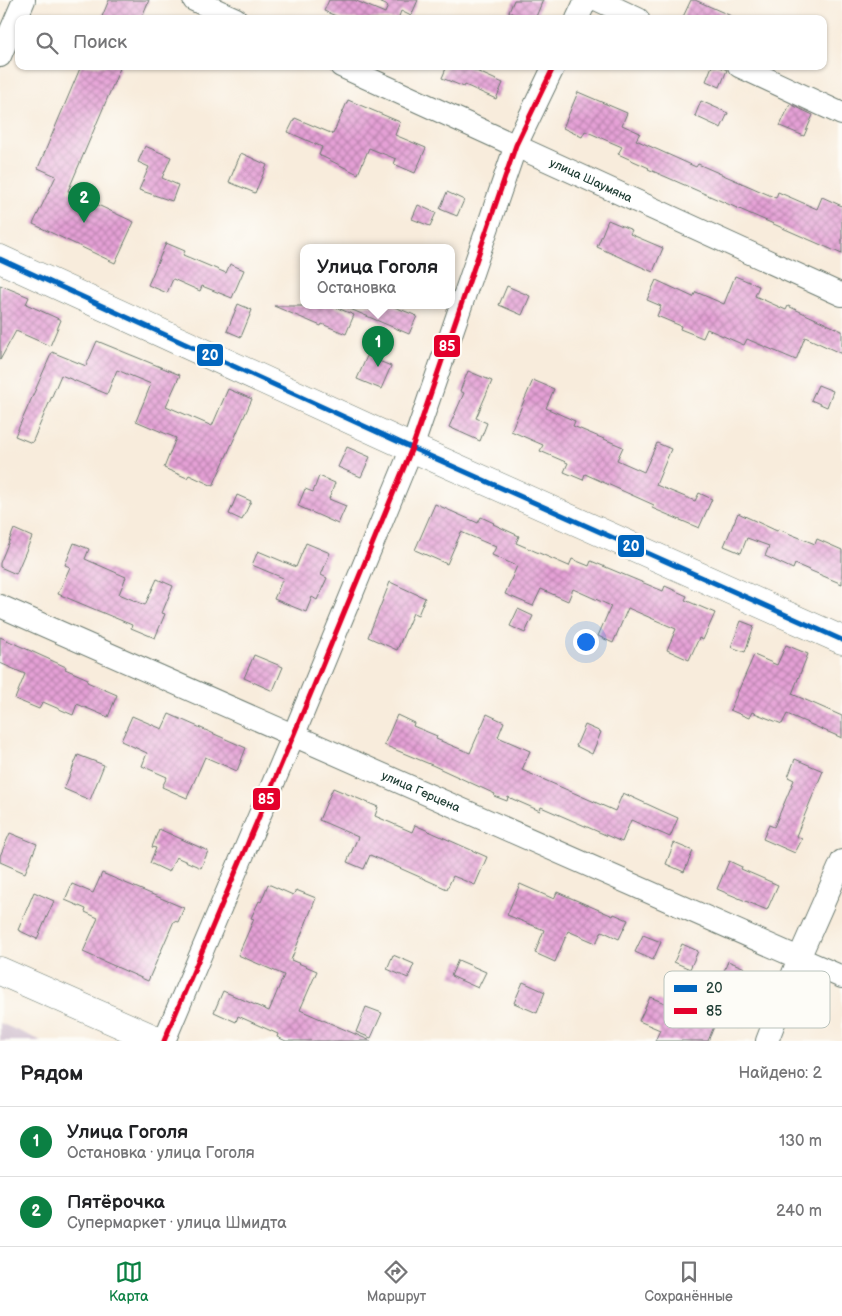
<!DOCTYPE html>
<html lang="ru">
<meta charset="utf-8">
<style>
:root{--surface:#fff;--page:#f2f2f2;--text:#202124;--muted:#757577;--line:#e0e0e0;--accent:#0b8043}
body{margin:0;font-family:"Balsamiq Sans",sans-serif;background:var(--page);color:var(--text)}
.you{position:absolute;left:585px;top:641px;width:18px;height:18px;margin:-12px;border:4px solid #fff;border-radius:50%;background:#1a73e8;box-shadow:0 0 0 8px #1a73e833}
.badge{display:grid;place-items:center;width:32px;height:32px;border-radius:50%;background:var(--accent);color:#fff;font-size:16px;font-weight:700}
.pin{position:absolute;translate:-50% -41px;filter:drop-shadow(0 1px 2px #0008)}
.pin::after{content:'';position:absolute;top:26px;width:18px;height:15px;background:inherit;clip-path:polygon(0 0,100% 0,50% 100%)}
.popup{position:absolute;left:300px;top:244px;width:155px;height:65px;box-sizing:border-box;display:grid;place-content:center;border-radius:10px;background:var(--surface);filter:drop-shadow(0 1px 4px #0005);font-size:16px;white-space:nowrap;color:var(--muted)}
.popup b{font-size:19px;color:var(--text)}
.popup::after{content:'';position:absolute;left:50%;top:100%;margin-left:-10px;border:10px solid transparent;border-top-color:var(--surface)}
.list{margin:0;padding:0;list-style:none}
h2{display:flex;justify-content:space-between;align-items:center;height:65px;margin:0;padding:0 20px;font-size:21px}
h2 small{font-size:16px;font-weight:400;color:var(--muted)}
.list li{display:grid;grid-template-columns:32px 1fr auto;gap:15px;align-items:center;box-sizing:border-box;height:70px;padding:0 20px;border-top:1px solid var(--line)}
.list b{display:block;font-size:19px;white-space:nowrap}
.list p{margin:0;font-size:16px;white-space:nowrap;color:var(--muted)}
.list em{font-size:16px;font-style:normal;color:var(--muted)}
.icon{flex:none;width:28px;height:28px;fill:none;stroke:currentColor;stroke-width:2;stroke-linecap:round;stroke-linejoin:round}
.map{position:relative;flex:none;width:842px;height:1041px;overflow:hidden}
.search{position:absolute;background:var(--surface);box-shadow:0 1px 4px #0004;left:15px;right:15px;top:15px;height:55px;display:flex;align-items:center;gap:12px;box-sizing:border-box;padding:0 18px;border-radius:10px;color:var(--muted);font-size:19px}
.sheet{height:205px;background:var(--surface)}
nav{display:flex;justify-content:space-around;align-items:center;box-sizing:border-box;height:70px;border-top:1px solid var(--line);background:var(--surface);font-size:14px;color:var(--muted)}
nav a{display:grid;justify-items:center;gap:2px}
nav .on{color:var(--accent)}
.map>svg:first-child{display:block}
.industrial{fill:#cfbdce}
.building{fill:url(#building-cross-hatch)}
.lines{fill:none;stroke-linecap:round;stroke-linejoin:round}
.street-casing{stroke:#6b7a6f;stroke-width:24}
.secondary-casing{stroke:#6b7a6f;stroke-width:29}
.primary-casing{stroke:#6b7a6f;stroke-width:29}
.street{stroke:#fff;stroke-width:22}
.secondary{stroke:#fff;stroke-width:28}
.primary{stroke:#fff;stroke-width:28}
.bus-1-casing{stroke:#fdfcf7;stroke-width:9}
.bus-2-casing{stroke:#fdfcf7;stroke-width:9}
.bus-1{stroke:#0065bd;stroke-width:5}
.bus-2{stroke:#e4002b;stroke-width:5}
.labels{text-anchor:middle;stroke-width:4;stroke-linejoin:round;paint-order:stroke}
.street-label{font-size:12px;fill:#1f3d34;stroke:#fdfcf7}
.key{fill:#fdfcf7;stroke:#bac3bc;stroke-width:1}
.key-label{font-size:14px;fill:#1f3d34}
.line-badge{stroke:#fdfcf7;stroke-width:2}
.badge-label{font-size:14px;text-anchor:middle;font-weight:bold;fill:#fff}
</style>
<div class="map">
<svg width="842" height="1041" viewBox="0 0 842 1041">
<defs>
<pattern id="building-cross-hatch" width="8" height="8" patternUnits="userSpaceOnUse" patternTransform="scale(1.25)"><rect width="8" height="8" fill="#e5a0d6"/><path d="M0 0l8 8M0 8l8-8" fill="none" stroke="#b984ae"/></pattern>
</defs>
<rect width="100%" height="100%" fill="#fdfcf7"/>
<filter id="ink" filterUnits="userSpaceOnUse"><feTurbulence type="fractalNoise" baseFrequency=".02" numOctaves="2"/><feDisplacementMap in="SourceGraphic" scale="10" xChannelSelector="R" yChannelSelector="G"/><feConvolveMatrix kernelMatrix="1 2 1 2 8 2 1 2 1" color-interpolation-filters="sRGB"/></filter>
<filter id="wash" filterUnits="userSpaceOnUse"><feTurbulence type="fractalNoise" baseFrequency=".0096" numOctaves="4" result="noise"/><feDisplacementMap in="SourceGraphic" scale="20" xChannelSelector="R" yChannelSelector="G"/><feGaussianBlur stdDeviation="1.12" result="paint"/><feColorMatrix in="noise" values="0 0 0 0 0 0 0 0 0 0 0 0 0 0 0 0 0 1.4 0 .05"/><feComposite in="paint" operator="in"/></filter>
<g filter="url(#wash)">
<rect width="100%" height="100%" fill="#f8ecdc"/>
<path class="industrial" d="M0,1023L42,1041H0Z"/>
<g id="blocks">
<g class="building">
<path d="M109,0H149L141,19H101Z"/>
<path d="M329,0H354L385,13L388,6L375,0H418L411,16L401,11L398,19H343L324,11Z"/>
<path d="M514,0H543L535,19H525L509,12Z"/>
<path d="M691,0H695L738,19H682Z"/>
<path d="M81,66H121L68,191L134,222L115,263L33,224L56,176L38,168Z"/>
<path d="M447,66H465L503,83L496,99L465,85L464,87L442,78Z"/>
<path d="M712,66H718L727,70L720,87L706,81Z"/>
<path d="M578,92L627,113L622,125L640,133L636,140L696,167L698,164L776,198L778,192L817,209L822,197L842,206V254L648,169L649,168L618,154L622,147L585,131L582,137L563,128Z"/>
<path d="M348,100L400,122L395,135L426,148L415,173L394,164L396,159L369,148L358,174L319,155L322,147L288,132L295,118L333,134Z"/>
<path d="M701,101L728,113L721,128L695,116Z"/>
<path d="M790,104L813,115L804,136L780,126Z"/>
<path d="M145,146L171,157L162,178L178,185L172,201L139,190L149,167L138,162Z"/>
<path d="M241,153L267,165L255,193L229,182Z"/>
<path d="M447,192L464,200L457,216L440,209Z"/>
<path d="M418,205L436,213L430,226L412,219Z"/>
<path d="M608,220L632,230L630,234L663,248L653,272L597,247Z"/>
<path d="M166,243L185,251L183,255L226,273L230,264L244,270L232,298L202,286L200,291L173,279L167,293L148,285Z"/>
<path d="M735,276L759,286L755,296L786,310L788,306L842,331V354L805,337L796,360L747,339L744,345L707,329L703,338L680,329L681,326L657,316L661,306L647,300L656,280L693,297L696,292L724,304Z"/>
<path d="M0,285L29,297L26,304L61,320L50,346L16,331L0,360Z"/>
<path d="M507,286L530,296L522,315L499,305Z"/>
<path d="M238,304L252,310L241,337L227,331Z"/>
<path d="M274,306H333L354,315L346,334L322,324L321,326Z"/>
<path d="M343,306H392L417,316L409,334Z"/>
<path d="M97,341L180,375L166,406L212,426L228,389L252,399L213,486L189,475L187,478L164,468L176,438L136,421L151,384L117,370L107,394L61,375L32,443L15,436L52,352L86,366Z"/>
<path d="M367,356L391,366L381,389L357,379Z"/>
<path d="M468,371L492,381L476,418L487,423L480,441L449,427L464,393L460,391Z"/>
<path d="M533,380L554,389L546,408L575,421L573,426L623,447L617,460L644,472L657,443L671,449L656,485L695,501L699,493L712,499L699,528L652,508L654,505L585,474L583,480L564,472L568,463L540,451L543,445L511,431Z"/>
<path d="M818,385L833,391L827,407L811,400Z"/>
<path d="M347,447L370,457L361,477L338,467Z"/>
<path d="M319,476L335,483L329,499L346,506L338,524L298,506L305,489L313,492Z"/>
<path d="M237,495L251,501L242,520L229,514Z"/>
<path d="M435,504L478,523L481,517L494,523L493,524L519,536L516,543L569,566L572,559L589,566L591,561L663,591L665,586L687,596L685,600L715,613L703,640L699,638L689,660L667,650L676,629L628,608L613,643L598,636L611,606L573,589L568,601L541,589L533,606L505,594L517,566L492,555L496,547L461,532L447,564L415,550Z"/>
<path d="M738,513L777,531L778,529L815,544L817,539L842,550V584L795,564L793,569L765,556L769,546L747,538L741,553L724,546Z"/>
<path d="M14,529L32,537L16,574L0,567V563Z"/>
<path d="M74,543L89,549L85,559L126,577L119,594L145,605L157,579L173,586L162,613L165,614L155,638L131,628L132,625L58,594L70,567L65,565Z"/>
<path d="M306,543L330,553L321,575L327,578L317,600L312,597L306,612L274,599L283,578L252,565L258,551L296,567Z"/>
<path d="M390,582L425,598L418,615L413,613L397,650L368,637Z"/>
<path d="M518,609L533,616L525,633L510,626Z"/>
<path d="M741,621L754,626L745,652L731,647Z"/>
<path d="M0,637L66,667L65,669L88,679L87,682L117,695L108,717L77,704L73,715L43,702L39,709L15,699L25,674L0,663Z"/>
<path d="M786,645L808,654L792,694L842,716V738L787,714L782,724L752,712L749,718L730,710L754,655L777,665Z"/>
<path d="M254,655L283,667L273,691L244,678Z"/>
<path d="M169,714L246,748L237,771L205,757L187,798L162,787L167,777L142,766L147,753L121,741L132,716L162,729Z"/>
<path d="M487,714L504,722L498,737L530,751L522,770L615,811L623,793L660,810L678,818L670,837L631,820L622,842L541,807L540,811L508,797L507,801L494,796L495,794L432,765L384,745L397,715L414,723L413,726L437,736L436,739L470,753Z"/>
<path d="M585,725L601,732L592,754L576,746Z"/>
<path d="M78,755L104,765L90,800L64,789Z"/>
<path d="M795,759L823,771L796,836L802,839L795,853L763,839L769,825L774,827L794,780L788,777Z"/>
<path d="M333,788L378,807L375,816L412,832L415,825L487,857L475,885L453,876L447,889L370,855L364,869L347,862L358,837L319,820Z"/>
<path d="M159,829L208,851L201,868L176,857L169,872L150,863L156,848L152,847Z"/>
<path d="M10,833L37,844L25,873L0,862V856Z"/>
<path d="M674,843L693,851L684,872L666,864Z"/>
<path d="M729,861L742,867L741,869L778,885L767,910L717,889Z"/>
<path d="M102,873L184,908L178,922L174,921L148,981L83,952L98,918L85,912L86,909L65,900L72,884L93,893Z"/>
<path d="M268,884L293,895L296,890L316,898L291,960L317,971L300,1010L371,1041H286L277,1037L278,1034L238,1016L236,1022L214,1012L223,991L269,1011L284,975L238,955L254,919L251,918L259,901L261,902Z"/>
<path d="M520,884L554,899L557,892L613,916L614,914L628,920L619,939L602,931L596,943L568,931L555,962L535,953L544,930L507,915Z"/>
<path d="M34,892L54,901L37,939L18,930Z"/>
<path d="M643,935L661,942L653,960L635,952Z"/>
<path d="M682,944L698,951L690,969L674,962Z"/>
<path d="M393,955L414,964L408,978L387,969Z"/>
<path d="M458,960L486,972L478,988L451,976Z"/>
<path d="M728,961L745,968L737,986L721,979Z"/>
<path d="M523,982L545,992L537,1013L514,1003Z"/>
<path d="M676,983L691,990L688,997L721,1010L708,1041H655L660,1030L639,1021L650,997L667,1004Z"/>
<path d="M366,1007L382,1013L371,1038L356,1032Z"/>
</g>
</g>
</g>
<g filter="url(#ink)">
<use href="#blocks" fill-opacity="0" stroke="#6b7a6f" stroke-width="1"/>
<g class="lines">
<g class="street-casing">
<g id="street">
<path d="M194,0L236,19"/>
<path d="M598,0L638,19"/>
<path d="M577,19L586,0"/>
<path d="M0,56L24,0"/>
<path id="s1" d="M341,66L842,295"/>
<path d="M739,66L842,114"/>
<path id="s2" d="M0,606L842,977"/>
<path d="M164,1041L294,734L412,448L516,145L554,66"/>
<path d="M767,1041L799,958L842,861"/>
</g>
</g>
<g class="secondary-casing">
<path id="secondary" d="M0,259L412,448L842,640"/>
</g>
<g class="primary-casing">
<path id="primary" d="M0,971L159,1041"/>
</g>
<use href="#street" class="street"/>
<use href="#secondary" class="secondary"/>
<use href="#primary" class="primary"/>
<g class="bus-1-casing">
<path id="bus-1" d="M0,259L412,448L842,640"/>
</g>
<g class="bus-2-casing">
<path id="bus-2" d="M164,1041L294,734L412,448L516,145L554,66"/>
</g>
<use href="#bus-1" class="bus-1"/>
<use href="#bus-2" class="bus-2"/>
</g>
</g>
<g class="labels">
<g class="street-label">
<text dy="4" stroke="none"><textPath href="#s1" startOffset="275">улица Шаумяна</textPath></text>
<text dy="4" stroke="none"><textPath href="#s2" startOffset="460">улица Герцена</textPath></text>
</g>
</g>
<rect x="664" y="971" width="166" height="57" rx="8" class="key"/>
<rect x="674" y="985" width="23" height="7" fill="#0065bd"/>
<rect x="674" y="1008" width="23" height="6" fill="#e4002b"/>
<g class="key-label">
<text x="706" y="993">20</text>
<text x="706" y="1016">85</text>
</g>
<g class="line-badge">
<rect x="433" y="334" width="28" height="24" rx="5" fill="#e4002b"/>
<rect x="196" y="343" width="28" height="24" rx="5" fill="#0065bd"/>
<rect x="617" y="534" width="28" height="24" rx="5" fill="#0065bd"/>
<rect x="252" y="787" width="29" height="24" rx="5" fill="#e4002b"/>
</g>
<g class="badge-label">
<text x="447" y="351">85</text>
<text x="210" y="360">20</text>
<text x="631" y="551">20</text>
<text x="266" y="804">85</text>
</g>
</svg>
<div class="you"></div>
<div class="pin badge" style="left:378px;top:367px">1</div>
<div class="popup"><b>Улица Гоголя</b>Остановка</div>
<div class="pin badge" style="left:84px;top:223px">2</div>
<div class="search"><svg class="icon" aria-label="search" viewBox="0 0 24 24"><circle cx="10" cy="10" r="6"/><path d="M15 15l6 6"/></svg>Поиск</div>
</div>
<section class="sheet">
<h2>Рядом<small>Найдено: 2</small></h2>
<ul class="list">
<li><span class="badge">1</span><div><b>Улица Гоголя</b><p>Остановка · улица Гоголя</p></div><em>130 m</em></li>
<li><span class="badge">2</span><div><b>Пятёрочка</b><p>Супермаркет · улица Шмидта</p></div><em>240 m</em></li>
</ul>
</section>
<nav>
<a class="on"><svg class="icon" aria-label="map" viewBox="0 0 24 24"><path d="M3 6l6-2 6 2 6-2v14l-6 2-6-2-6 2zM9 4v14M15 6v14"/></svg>Карта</a>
<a><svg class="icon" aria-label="directions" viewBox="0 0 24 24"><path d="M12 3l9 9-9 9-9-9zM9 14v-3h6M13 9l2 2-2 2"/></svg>Маршрут</a>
<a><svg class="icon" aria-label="saved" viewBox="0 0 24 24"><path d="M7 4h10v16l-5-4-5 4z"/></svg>Сохранённые</a>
</nav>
